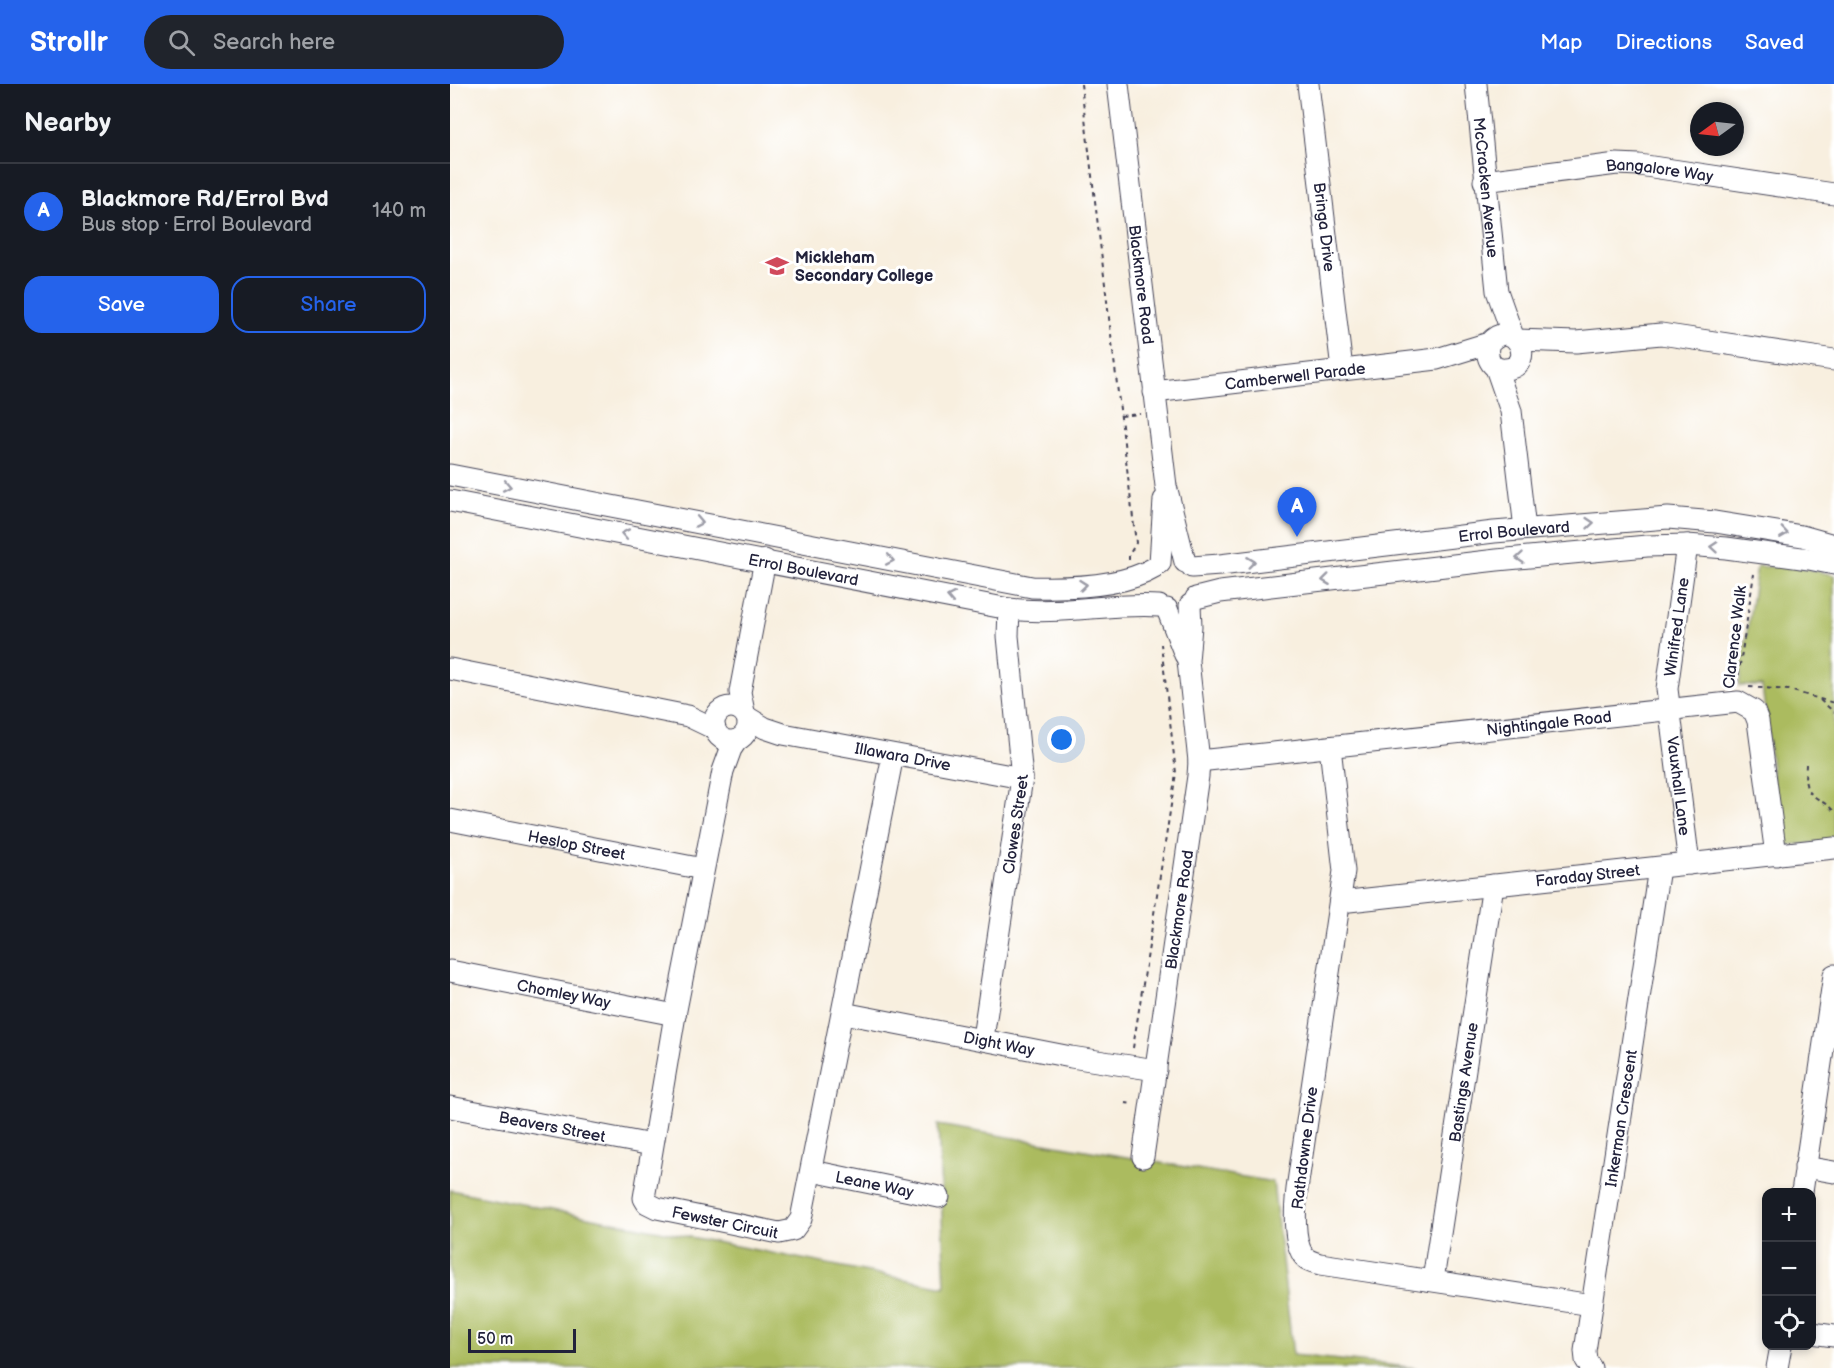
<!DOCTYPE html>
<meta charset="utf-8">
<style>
:root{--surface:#171b24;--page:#20242c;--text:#f1f3f6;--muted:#9ea1a6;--line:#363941;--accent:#2563eb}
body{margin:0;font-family:"Balsamiq Sans",sans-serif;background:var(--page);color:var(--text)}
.controls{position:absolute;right:18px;bottom:18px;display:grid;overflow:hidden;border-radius:12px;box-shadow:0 3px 9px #0003}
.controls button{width:54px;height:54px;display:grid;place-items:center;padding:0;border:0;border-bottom:2px solid var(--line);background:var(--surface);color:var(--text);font:30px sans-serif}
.compass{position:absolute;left:1240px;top:18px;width:54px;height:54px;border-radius:50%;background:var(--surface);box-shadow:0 3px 9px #0003;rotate:255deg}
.scale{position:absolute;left:18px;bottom:15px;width:108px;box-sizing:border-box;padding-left:6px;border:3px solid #22223b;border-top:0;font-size:16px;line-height:21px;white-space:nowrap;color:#22223b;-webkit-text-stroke:4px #fff;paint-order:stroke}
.you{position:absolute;left:612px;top:656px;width:21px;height:21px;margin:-15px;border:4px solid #fff;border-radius:50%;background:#1a73e8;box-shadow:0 0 0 9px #1a73e833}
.badge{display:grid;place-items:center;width:39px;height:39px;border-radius:50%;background:var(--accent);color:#fff;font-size:20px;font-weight:700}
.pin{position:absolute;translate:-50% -50px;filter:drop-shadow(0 2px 3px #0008)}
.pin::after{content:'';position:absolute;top:32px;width:21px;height:18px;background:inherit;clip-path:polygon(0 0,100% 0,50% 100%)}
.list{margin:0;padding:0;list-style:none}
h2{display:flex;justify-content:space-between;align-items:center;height:78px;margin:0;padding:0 24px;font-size:26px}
h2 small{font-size:20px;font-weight:400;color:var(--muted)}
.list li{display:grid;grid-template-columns:39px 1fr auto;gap:18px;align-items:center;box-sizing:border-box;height:96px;padding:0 24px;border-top:2px solid var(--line)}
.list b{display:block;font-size:22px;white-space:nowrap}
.list p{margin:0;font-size:20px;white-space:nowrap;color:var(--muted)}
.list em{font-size:20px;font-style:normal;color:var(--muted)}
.actions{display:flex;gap:12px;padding:18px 24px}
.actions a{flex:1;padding:14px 0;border:2px solid var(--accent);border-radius:18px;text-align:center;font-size:21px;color:var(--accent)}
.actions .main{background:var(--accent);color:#fff}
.icon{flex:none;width:33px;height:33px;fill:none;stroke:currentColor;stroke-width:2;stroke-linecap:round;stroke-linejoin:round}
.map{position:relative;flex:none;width:1384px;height:1284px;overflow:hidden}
header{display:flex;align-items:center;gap:36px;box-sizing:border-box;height:84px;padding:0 30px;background:var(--accent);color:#fff}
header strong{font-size:28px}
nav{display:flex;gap:33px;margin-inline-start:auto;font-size:21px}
.search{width:420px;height:54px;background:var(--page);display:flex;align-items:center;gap:15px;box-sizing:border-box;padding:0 21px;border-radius:33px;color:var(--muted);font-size:22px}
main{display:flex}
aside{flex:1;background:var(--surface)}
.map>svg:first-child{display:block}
.green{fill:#abbb5e;stroke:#666e4c;stroke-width:1.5}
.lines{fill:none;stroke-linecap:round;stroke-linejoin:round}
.minor-casing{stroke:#424154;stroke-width:23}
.path{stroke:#424154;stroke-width:2;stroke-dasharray:4.5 4.5;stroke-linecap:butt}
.minor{stroke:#fff;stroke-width:21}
.oneway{stroke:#9c9ca7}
.labels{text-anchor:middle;stroke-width:6;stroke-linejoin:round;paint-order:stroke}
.street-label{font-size:16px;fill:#22223b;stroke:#fff}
.poi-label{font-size:16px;font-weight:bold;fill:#22223b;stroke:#fff;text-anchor:start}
</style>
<header>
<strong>Strollr</strong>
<div class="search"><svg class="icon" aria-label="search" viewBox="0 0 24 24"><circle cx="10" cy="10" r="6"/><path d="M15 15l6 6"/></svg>Search here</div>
<nav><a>Map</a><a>Directions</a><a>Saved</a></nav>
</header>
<main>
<aside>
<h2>Nearby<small></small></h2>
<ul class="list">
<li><span class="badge">A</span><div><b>Blackmore Rd/Errol Bvd</b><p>Bus stop · Errol Boulevard</p></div><em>140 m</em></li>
</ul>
<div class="actions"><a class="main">Save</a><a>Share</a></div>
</aside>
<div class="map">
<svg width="1384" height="1284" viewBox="0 0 1384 1284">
<rect width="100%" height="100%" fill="#fff"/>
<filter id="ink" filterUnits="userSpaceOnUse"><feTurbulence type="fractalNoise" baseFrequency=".0167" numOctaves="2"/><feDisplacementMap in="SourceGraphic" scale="12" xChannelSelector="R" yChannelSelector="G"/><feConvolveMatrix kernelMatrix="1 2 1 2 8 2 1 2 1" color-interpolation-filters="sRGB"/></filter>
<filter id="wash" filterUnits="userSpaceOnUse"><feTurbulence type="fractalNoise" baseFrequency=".008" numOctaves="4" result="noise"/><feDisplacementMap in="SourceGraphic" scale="24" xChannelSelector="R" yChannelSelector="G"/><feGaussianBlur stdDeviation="1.35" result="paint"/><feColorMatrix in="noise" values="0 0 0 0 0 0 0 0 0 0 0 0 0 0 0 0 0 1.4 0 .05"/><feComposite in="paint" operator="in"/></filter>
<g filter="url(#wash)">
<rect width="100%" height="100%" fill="#f8efdf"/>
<g class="green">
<path d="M1335,480L1384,491V758L1338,761L1332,755L1329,743L1312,602H1289L1307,482L1322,483Z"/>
<path d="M488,1041L823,1098L843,1271L967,1284H0V1106L495,1203Z"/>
</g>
</g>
<g filter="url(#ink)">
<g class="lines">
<g class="minor-casing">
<g id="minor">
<path id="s1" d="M668,0L716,402L735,478"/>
<path id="s2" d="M858,0L892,285"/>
<path id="s3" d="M1026,0L1047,207L1063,252"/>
<path id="s4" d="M1034,97L1167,80L1189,81L1384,110"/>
<path d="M1067,256L1126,258L1211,250L1384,276"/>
<path d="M1046,284L1061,327L1075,445"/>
<path id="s5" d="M704,308L987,275L1039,259C1065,230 1088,282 1056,285C1040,287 1035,271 1039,259"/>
<path d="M0,391L582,503C619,504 672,503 704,484"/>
<path id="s6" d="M0,417L559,525C609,531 659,519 709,522"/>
<path id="s7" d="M1237,461L1217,605L1239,780"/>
<path d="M710,479L714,416"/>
<path id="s8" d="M742,483L770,481L1044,448L1218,434L1265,438L1352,452L1384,461"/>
<path d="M746,514L770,508L1047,476L1197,462L1237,461L1276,464L1359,475L1384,480"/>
<path d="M717,525L735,571"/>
<path d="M0,585L238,632L265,645"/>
<circle cx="281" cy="640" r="17"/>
<path d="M294,628L290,608L315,476"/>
<path id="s9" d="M297,633L315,644L333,650L572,694"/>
<path id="s10" d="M287,656L281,665L273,687L225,931L194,1114L197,1119L207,1124L329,1149L343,1146L351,1135L443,671"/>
<path d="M880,663L894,787L847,1105C845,1123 843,1156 853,1171C857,1177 863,1178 870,1180L1142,1221"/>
<path id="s11" d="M749,677L1288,618L1304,627L1308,637L1326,771"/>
<path id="s12" d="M0,736L253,785"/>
<path id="s13" d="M890,818L1384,764"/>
<path id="s14" d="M0,887L225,931"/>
<path id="s15" d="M393,929L621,973L706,986"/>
<path id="s16" d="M533,954L572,694L558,552L559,525"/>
<path id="s17" d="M0,1023L202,1061"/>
<path id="s18" d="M693,1073L748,692L749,677L738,577L741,542L740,521"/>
<path d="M1355,1083L1384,1088"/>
<path id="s19" d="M362,1087L489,1113"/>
<path d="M1352,1108L1384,891"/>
<path id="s20" d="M983,1196L1043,801"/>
<path d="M1362,1249L1384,1252"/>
<path id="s21" d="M1141,1284L1136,1276L1135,1267L1209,784"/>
<path d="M1327,1284L1331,1262"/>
</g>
</g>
<g class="path">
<path d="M631,0L686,459L679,471V476"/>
<path d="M671,332L690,330"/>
<path d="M1287,600L1304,490"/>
<path d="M1299,603L1339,606L1384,619"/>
<path d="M1370,616L1384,628"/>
<path d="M1356,680C1356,687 1354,694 1356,700C1358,714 1377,717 1384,728"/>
<path d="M683,964L726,689L711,560"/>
<path d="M675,1019L683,1020"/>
</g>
<use href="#minor" class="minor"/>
</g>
<defs><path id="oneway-chevron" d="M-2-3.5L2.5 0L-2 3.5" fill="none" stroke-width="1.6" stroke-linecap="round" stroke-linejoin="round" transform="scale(1.5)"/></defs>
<g class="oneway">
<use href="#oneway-chevron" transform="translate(57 402) rotate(11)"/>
<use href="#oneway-chevron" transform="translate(249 438) rotate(11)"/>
<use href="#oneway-chevron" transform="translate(1140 439) rotate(-5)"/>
<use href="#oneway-chevron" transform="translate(1334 449) rotate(8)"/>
<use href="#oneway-chevron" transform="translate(175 450) rotate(-169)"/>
<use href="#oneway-chevron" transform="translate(1264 463) rotate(-175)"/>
<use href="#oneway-chevron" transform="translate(1070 474) rotate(175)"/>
<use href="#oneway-chevron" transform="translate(440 476) rotate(11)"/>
<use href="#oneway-chevron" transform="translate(801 478) rotate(-7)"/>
<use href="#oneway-chevron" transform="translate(876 496) rotate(173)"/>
<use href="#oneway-chevron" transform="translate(633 501) rotate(-6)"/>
<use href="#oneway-chevron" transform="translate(501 513) rotate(-169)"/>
</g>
</g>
<defs>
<g id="school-bare" transform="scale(1.8)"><path d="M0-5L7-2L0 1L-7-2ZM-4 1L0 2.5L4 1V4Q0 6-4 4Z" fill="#d1495b" stroke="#fff" stroke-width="2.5" paint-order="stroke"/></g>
</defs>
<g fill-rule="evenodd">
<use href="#school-bare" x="327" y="182"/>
</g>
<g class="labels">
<g class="street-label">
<text dy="6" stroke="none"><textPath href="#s4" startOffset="177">Bangalore Way</textPath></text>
<text dy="6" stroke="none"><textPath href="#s3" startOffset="104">McCracken Avenue</textPath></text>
<text dy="6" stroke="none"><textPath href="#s2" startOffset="144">Bringa Drive</textPath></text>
<text dy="6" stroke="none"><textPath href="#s1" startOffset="202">Blackmore Road</textPath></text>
<text dy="6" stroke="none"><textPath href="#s5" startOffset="142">Camberwell Parade</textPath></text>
<text dy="6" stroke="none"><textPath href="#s8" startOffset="324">Errol Boulevard</textPath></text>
<text dy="6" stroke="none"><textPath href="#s6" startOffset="360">Errol Boulevard</textPath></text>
<text transform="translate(1226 543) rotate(-82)" y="6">Winifred Lane</text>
<text transform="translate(1284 553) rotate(-83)" y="6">Clarence Walk</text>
<text dy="6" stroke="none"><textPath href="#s11" startOffset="352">Nightingale Road</textPath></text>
<text dy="6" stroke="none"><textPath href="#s9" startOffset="162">Illawara Drive</textPath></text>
<text dy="6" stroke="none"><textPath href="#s7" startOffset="243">Vauxhall Lane</textPath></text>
<text dy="6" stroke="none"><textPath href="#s16" startOffset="216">Clowes Street</textPath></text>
<text dy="6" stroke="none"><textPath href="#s12" startOffset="129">Heslop Street</textPath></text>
<text dy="6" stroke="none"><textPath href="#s13" startOffset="249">Faraday Street</textPath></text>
<text dy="6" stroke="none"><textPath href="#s18" startOffset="250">Blackmore Road</textPath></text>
<text dy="6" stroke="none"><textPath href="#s14" startOffset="116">Chomley Way</textPath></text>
<text dy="6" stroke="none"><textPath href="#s15" startOffset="159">Dight Way</textPath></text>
<text dy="6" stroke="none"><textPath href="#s20" startOffset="200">Bastings Avenue</textPath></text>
<text dy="6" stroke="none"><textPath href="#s21" startOffset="254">Inkerman Crescent</textPath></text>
<text dy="6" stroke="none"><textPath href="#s17" startOffset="104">Beavers Street</textPath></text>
<text transform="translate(854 1064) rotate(-83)" y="6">Rathdowne Drive</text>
<text dy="6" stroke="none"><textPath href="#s19" startOffset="64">Leane Way</textPath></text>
<text dy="6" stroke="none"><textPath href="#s10" startOffset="555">Fewster Circuit</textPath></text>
</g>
<g class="poi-label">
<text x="345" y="179">Mickleham<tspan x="345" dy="18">Secondary College</tspan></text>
</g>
</g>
</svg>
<div class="controls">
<button>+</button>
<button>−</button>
<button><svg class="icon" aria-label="locate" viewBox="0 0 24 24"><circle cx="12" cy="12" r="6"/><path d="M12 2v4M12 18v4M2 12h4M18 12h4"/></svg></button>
</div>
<svg class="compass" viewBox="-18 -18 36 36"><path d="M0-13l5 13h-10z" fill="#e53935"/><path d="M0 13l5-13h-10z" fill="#9ea1a6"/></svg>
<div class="scale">50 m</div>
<div class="you"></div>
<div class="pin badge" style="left:847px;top:453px">A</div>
</div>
</main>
